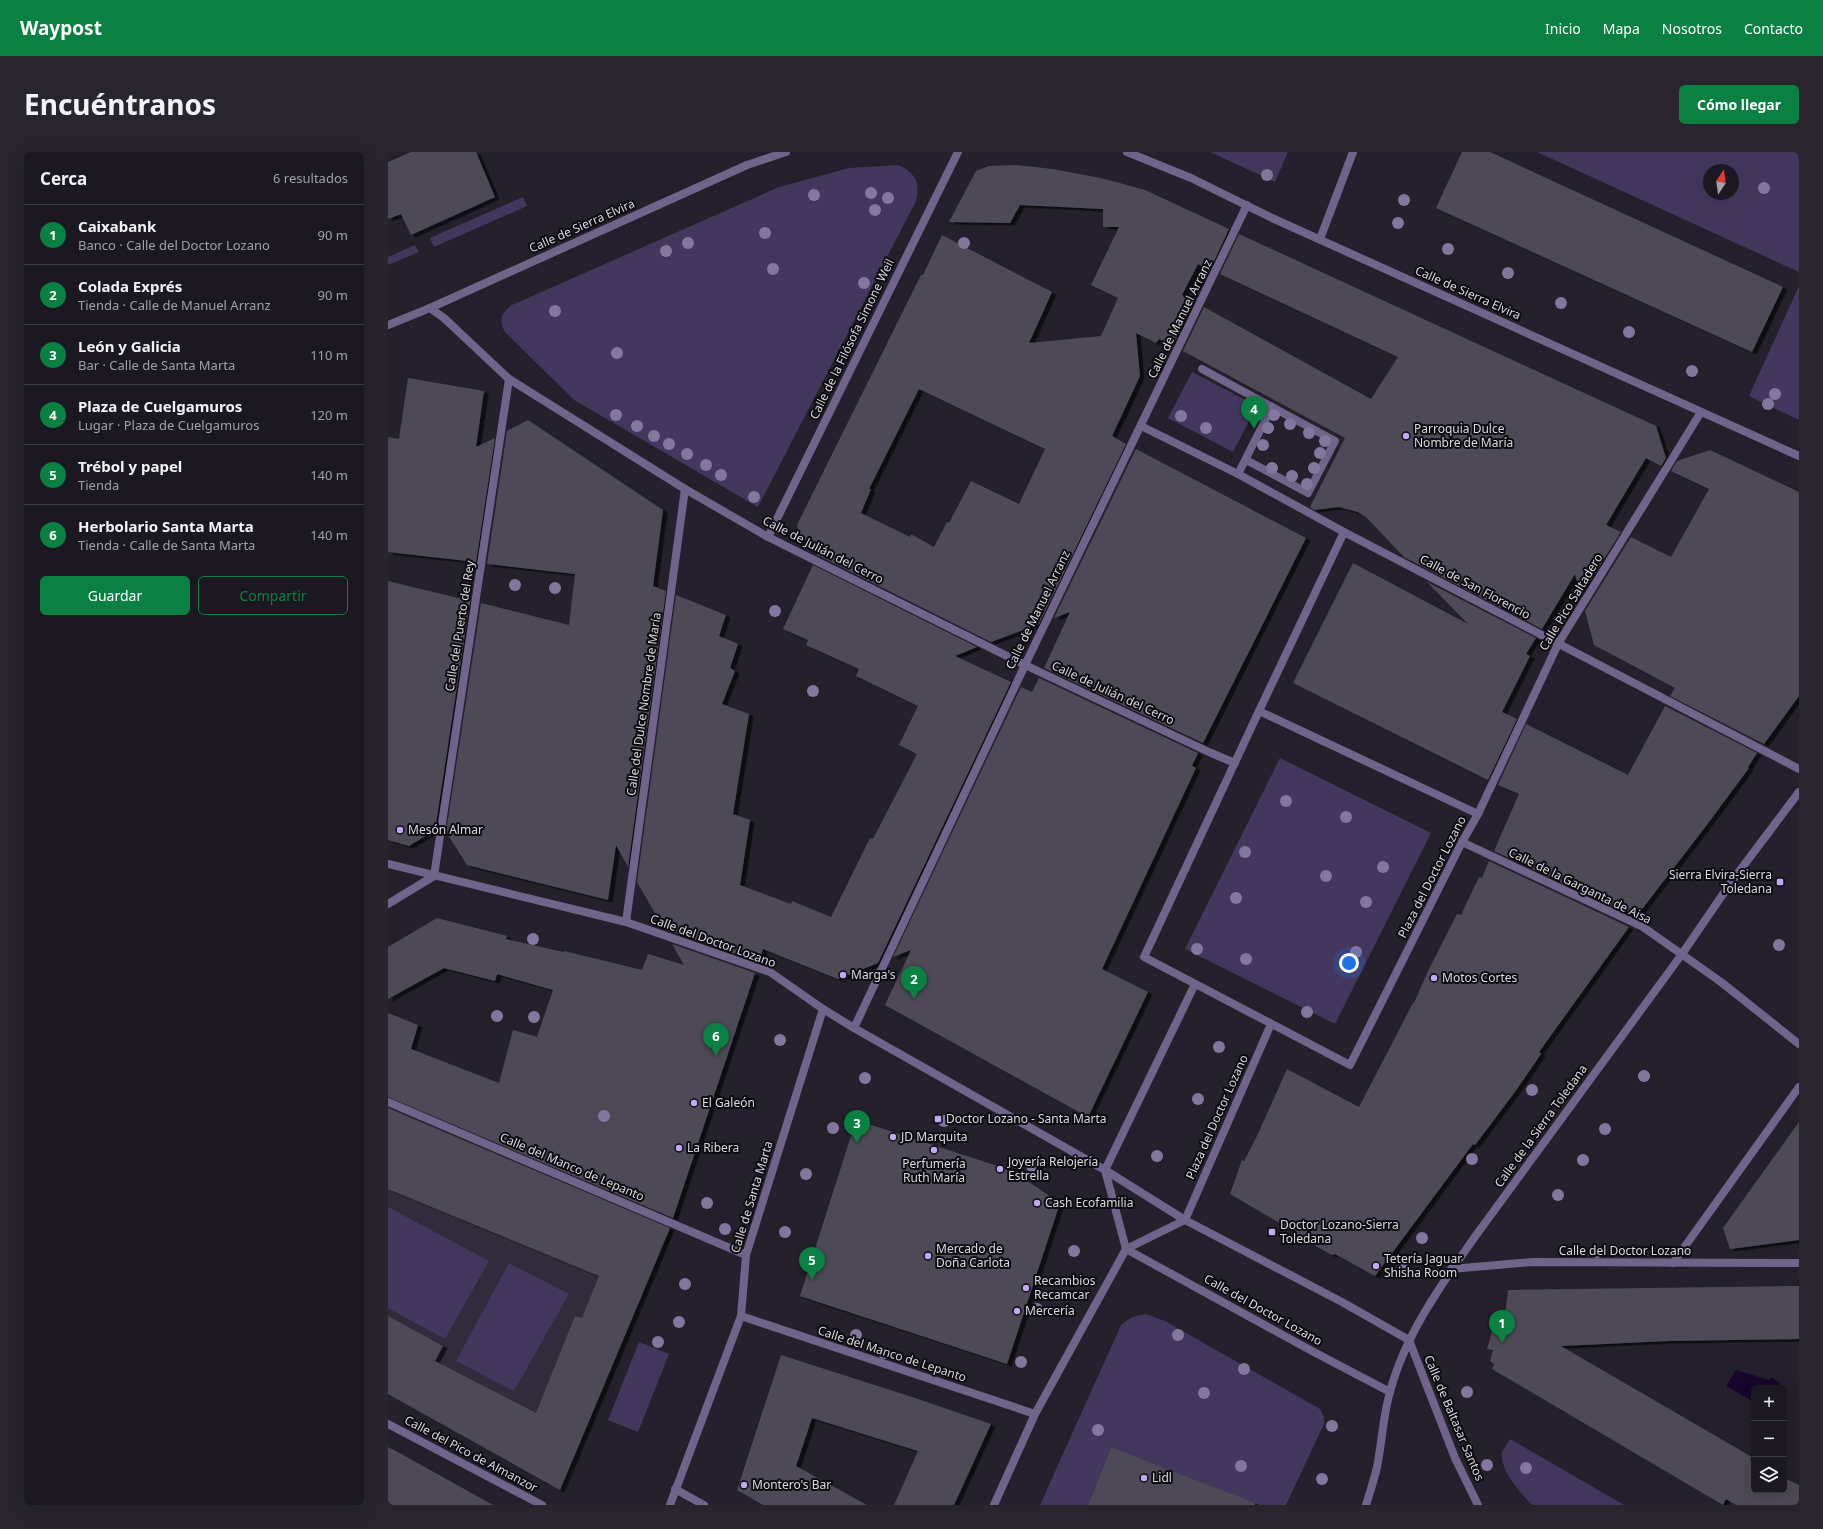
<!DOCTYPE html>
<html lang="es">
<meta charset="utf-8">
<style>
:root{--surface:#1b1821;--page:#28252e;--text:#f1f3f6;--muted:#a0a0a5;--line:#39373f;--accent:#0b8043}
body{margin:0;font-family:"Noto Sans",sans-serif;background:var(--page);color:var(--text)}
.controls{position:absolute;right:12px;bottom:12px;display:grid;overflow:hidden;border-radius:6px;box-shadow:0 4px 16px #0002}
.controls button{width:36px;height:36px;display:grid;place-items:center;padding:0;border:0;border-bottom:1px solid var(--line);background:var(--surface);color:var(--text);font:20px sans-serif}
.compass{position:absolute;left:1315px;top:12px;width:36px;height:36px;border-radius:50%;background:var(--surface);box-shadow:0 4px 16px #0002;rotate:13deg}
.you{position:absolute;left:961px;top:811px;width:14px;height:14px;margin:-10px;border:3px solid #fff;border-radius:50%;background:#1a73e8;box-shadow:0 0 0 6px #1a73e833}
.badge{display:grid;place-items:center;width:26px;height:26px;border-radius:50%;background:var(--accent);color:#fff;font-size:13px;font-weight:700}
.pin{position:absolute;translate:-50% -33px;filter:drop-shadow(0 1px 2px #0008)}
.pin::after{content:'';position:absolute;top:21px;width:14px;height:12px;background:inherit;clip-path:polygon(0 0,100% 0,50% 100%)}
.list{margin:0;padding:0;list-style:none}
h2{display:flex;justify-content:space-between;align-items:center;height:52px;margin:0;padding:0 16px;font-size:17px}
h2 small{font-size:13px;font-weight:400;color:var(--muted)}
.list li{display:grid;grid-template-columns:26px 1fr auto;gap:12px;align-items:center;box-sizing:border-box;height:60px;padding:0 16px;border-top:1px solid var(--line)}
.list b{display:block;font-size:15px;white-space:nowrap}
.list p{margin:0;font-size:13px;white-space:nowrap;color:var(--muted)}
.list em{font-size:13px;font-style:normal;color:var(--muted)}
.actions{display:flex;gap:8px;padding:12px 16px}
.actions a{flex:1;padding:9px 0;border:1px solid var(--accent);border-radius:6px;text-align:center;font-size:14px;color:var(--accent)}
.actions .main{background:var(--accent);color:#fff}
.icon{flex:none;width:22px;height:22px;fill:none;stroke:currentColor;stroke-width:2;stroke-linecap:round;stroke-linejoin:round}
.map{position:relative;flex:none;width:1411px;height:1353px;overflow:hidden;border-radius:6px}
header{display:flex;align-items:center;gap:24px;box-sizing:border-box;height:56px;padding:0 20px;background:var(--accent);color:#fff}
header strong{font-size:19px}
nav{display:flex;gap:22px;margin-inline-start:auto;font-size:14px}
.intro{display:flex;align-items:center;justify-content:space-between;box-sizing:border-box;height:96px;padding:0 24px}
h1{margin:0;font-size:28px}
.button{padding:10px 18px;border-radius:6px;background:var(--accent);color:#fff;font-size:14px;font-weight:700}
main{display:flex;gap:24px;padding:0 24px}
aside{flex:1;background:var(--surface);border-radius:6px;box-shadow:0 4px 16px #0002}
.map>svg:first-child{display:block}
.built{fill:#312b3c}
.green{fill:#44375d;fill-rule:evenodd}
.water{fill:#17052c}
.building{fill:#4e4a57;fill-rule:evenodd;filter:url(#shadow)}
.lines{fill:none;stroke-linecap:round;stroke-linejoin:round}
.service{stroke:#70648a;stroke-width:8}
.pedestrian{stroke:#70648a;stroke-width:8}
.minor{stroke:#70648a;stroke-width:8}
.tree{fill:#84779e}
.poi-dot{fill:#c1a8f3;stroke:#0c0b10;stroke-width:1.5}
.labels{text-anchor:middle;stroke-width:4;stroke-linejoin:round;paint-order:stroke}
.street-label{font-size:12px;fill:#dbd9e1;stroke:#0c0b10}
.poi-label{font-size:12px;fill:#dbd9e1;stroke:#0c0b10;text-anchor:start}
</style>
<header>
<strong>Waypost</strong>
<nav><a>Inicio</a><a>Mapa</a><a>Nosotros</a><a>Contacto</a></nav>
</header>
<div class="intro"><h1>Encuéntranos</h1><a class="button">Cómo llegar</a></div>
<main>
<aside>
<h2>Cerca<small>6 resultados</small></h2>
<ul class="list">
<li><span class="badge">1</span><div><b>Caixabank</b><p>Banco · Calle del Doctor Lozano</p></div><em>90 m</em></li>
<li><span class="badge">2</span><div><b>Colada Exprés</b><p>Tienda · Calle de Manuel Arranz</p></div><em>90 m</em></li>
<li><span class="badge">3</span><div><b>León y Galicia</b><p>Bar · Calle de Santa Marta</p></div><em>110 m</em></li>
<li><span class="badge">4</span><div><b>Plaza de Cuelgamuros</b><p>Lugar · Plaza de Cuelgamuros</p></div><em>120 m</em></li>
<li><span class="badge">5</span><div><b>Trébol y papel</b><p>Tienda</p></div><em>140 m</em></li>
<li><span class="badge">6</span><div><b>Herbolario Santa Marta</b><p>Tienda · Calle de Santa Marta</p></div><em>140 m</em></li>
</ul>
<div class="actions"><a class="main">Guardar</a><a>Compartir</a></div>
</aside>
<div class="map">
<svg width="1411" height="1353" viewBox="0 0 1411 1353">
<defs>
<filter id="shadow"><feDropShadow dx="4.5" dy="2.5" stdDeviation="0" flood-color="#0009"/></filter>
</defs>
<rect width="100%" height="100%" fill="#24202c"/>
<path class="built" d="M0,975L276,1092L172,1338L0,1242Z"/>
<g class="green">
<path d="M822,0H900L887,30Z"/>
<path d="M1149,0H1411V120ZM1321,18H1345V42H1321Z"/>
<path d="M510,13C527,21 533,30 528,49L370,355L186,248L117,180C110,168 114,160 124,153L391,35L461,16Z"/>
<path d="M135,45L139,54L46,95L42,86Z"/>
<path d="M27,93L31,100L0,113V105Z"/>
<path d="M1411,134V268L1361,244Z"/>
<path d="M804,220L869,254L845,300L780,266Z"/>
<path d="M892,606L1043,681L947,872L797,797Z"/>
<path d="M0,1055L101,1109L57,1187L0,1156Z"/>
<path d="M121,1111L181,1142L126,1239L68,1209Z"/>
<path d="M758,1162L777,1169L932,1257L936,1265V1272L898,1353H871L723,1295L700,1353H652L733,1173L744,1165Z"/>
<path d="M251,1190L281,1202L250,1280L220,1268Z"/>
<path d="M1122,1287L1236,1353H1144C1133,1341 1112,1319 1114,1301C1115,1297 1120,1291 1122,1287Z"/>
</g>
<path class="water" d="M1348,1218L1381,1228L1384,1225L1393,1232L1389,1236H1366V1250L1338,1234Z"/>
<g class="building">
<path d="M23,0H88L107,45L23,83L13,62L0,67V10Z"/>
<path d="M1074,0H1102L1395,135L1364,200L1048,56Z"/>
<path d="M628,13L665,17L713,26L757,38L841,77L822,118L810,112L794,143L806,150L785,194L771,187L768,191L748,181L752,224L724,284L738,292L651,472L603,490L429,403L433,395L412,385L409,373L533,123H535L554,83L664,140L641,191L713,184L730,146L703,133L731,75H715V57L632,53L622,71L561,70L588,19L601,14ZM531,237L657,297L631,352L583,329L561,371L559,370L546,395L523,382L522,385L473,361L483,337H481Z"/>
<path d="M851,82L1268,274L1278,306L1273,314L1258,306L1218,373L1233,380L1193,444L1187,422L1154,477L1016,405L978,365L970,360L951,355L926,358L922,355L957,286L795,199L816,155L983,247L1010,205L832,122Z"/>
<path d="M20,226L96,239L88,295L107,286L88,410L0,400V285L11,287Z"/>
<path d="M140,268L275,358L265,434L278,439L240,715L228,693L220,748L79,713L58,680L93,451L181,473L187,422L99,412L119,279Z"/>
<path d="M748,297L918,386L815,591L656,516L682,460L666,466Z"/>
<path d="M1322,298L1411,340V544L1376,592L1282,544L1287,536L1206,493L1197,459L1243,385L1283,405L1321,337L1283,319L1289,309Z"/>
<path d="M965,411L1080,472L1039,430L1148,486L1138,502L1142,504L1114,560L1129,567L1100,628L905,531Z"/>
<path d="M425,413L589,495L567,504L623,530L490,811L450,827L375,797L371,810L276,777L249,730L288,443L338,463L331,484L350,492L342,516L347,519L334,552L361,562L345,662L362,668L352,733L403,752L404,749L443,765L482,686L485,687L529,602L511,593L530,554L468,524L471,517L418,493L420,488L395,477Z"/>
<path d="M0,429L82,449L47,678L21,694L0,688Z"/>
<path d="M651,526L810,601L804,614L808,616L714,817L760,840L700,965L497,853L523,798L505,805L633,535L644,540Z"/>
<path d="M1277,554L1369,601L1360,615L1361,616L1318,674L1248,765L1106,699L1131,642L1110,633L1138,572L1240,623Z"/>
<path d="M1101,709L1241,775L1151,900L1153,902L1129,937L1087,993L1085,992L987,1124L947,1102L944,1103L906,1082L907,1080L842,1042L854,1008L856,1009L868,986L899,917L971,955L1025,851H1026L1041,817L1069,762L1073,763L1091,725L1094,726Z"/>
<path d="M49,766L119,784L118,787L175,800L176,799L254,818L260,802L296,813L284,792L367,821L285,1066L0,945V861L30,873L23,897L111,931L125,878L149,885L165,838L109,822L107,829L56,816L0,847V795Z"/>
<path d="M0,956L282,1076L172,1338L0,1242V1164L55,1194L47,1209L148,1261L187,1164L194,1166L211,1124L0,1037Z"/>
<path d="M468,968L625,1019L672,1051L619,1212L412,1144Z"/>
<path d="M1411,970V1088L1342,1097L1335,1076Z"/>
<path d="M1411,1134V1187L1280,1189L1173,1194L1364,1305L1362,1308L1366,1310V1338H1396V1326L1411,1333V1353H1348L1338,1347L1335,1353L1104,1217L1106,1212L1102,1209L1105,1198L1099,1197L1109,1162L1117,1164L1120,1138Z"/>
<path d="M393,1203L527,1246L603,1272L566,1353H506L530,1299L424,1266L408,1314L479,1353H375L349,1338Z"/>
<path d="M0,1295L17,1304L105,1353H0Z"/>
<path d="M723,1295L867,1351V1353H700Z"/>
</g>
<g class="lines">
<path class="service" d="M932,87L965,0"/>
<g class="pedestrian">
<path d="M814,217L884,255L850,322"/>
<path d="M858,308L920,341L947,289L884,255"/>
</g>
<g class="minor">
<path d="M739,0L803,26L884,66L1411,304"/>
<path d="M42,156L56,166L121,227L297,337L380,385L637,513L823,601L847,611"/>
<path d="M0,173L42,156L359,13L398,0"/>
<path d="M753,274L850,322L956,380L1411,617"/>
<path d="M380,385L570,0"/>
<path d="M871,559L1090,662L1074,690L962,913L756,805Z"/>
<path d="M871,559L956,380"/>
<path d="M1090,662L1170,492L1313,260"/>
<path d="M1074,690L1255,775L1333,830L1411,892"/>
<path d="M0,712L238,770L382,820L435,857L466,876L717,1018L797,1068L954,1150L1021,1188"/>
<path d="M46,724L121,227"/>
<path d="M0,752L46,724"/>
<path d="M238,770L297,337"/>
<path d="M466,876L637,513L859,53"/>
<path d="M0,950L358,1103"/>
<path d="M717,1018L738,1097L924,1199L1002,1240"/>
<path d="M717,1018L807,832"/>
<path d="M797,1068L883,872"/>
<path d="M738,1097L797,1068"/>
<path d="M1285,1111L1411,935"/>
<path d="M1063,1117L1144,1110L1411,1111"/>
<path d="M353,1164L647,1262"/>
<path d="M1021,1188L1067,1306L1090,1353"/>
<path d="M0,1272L154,1353"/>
<path d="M287,1337L316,1353"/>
<path d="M282,1353L353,1164L358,1103L435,857"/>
<path d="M606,1353L647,1262L738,1097"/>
<path d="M978,1353C982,1340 986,1328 989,1315C994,1290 995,1264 1002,1240C1017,1183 1053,1133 1086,1086L1294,802L1344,729L1411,640"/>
</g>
</g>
<g class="tree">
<circle cx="879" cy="23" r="6"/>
<circle cx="1376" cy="36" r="6"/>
<circle cx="483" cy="41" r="6"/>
<circle cx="426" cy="43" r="6"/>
<circle cx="500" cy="46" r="6"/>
<circle cx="1016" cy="48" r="6"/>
<circle cx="487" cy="58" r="6"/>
<circle cx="1010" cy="71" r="6"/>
<circle cx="377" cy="81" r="6"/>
<circle cx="300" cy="91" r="6"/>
<circle cx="576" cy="91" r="6"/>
<circle cx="1060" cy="97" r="6"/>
<circle cx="278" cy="99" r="6"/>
<circle cx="385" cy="117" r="6"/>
<circle cx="1120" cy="121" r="6"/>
<circle cx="476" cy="131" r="6"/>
<circle cx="1173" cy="151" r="6"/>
<circle cx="167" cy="159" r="6"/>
<circle cx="1241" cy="180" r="6"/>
<circle cx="229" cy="201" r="6"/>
<circle cx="1304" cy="219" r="6"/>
<circle cx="1387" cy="242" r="6"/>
<circle cx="1380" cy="252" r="6"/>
<circle cx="228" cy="263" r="6"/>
<circle cx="886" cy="263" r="6"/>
<circle cx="793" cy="264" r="6"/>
<circle cx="902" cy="272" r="6"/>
<circle cx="249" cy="274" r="6"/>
<circle cx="818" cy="276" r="6"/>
<circle cx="880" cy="276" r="6"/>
<circle cx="921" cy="281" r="6"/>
<circle cx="266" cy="284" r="6"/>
<circle cx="937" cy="289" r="6"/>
<circle cx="281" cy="292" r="6"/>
<circle cx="875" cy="293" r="6"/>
<circle cx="932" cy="301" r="6"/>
<circle cx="299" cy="302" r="6"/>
<circle cx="318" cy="313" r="6"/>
<circle cx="884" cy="316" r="6"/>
<circle cx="926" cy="316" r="6"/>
<circle cx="333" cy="323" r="6"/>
<circle cx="904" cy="324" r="6"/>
<circle cx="919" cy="332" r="6"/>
<circle cx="366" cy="345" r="6"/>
<circle cx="127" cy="433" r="6"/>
<circle cx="167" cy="436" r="6"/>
<circle cx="387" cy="459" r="6"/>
<circle cx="425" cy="539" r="6"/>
<circle cx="898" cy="649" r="6"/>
<circle cx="958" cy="665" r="6"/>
<circle cx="857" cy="700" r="6"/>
<circle cx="995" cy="715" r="6"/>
<circle cx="938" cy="724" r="6"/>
<circle cx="848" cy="746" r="6"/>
<circle cx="978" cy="750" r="6"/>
<circle cx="145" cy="787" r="6"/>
<circle cx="1391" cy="793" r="6"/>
<circle cx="809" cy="797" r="6"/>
<circle cx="968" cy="800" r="6"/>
<circle cx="858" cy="807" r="6"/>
<circle cx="919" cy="860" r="6"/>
<circle cx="109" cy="864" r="6"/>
<circle cx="146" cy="865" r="6"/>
<circle cx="392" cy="888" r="6"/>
<circle cx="831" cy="895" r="6"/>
<circle cx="1256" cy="924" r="6"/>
<circle cx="477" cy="926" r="6"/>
<circle cx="1144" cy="938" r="6"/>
<circle cx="810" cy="947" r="6"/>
<circle cx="216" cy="964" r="6"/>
<circle cx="556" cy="969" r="6"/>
<circle cx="445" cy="976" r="6"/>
<circle cx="1217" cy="977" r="6"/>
<circle cx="769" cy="1004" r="6"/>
<circle cx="1084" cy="1007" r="6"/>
<circle cx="1195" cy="1008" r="6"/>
<circle cx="644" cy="1014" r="6"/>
<circle cx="418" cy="1022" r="6"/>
<circle cx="1170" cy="1043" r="6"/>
<circle cx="319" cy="1051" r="6"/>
<circle cx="337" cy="1077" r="6"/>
<circle cx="397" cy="1080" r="6"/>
<circle cx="1034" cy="1086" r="6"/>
<circle cx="686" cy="1099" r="6"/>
<circle cx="1209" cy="1100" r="6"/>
<circle cx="1016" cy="1112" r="6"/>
<circle cx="297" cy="1132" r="6"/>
<circle cx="649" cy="1157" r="6"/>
<circle cx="291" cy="1170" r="6"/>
<circle cx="468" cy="1183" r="6"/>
<circle cx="790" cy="1183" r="6"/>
<circle cx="270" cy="1190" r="6"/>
<circle cx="496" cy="1201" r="6"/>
<circle cx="633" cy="1210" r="6"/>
<circle cx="856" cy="1217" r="6"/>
<circle cx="1079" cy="1240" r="6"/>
<circle cx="816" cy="1241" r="6"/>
<circle cx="944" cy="1274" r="6"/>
<circle cx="710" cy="1278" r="6"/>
<circle cx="1099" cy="1313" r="6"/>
<circle cx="853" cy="1314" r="6"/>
<circle cx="1138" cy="1316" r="6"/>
<circle cx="934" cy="1327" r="6"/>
</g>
<g class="poi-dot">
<circle cx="1018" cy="284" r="4"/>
<circle cx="12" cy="678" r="4"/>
<rect x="1388" y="726" width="8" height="8" rx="2"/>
<circle cx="455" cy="823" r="4"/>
<circle cx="1046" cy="826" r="4"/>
<circle cx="306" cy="951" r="4"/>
<rect x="546" y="963" width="8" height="8" rx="2"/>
<circle cx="505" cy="985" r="4"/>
<circle cx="291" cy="996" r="4"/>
<circle cx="546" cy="998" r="4"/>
<circle cx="612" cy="1017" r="4"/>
<circle cx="649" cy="1051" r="4"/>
<rect x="880" y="1076" width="8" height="8" rx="2"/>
<circle cx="540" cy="1104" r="4"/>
<circle cx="988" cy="1114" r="4"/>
<circle cx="638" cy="1136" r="4"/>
<circle cx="629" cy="1159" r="4"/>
<circle cx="756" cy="1326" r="4"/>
<circle cx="356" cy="1333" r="4"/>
</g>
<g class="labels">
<g class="street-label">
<text transform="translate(194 74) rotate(-24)" y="4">Calle de Sierra Elvira</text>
<text transform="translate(1080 141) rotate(24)" y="4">Calle de Sierra Elvira</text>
<text transform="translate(792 167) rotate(-64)" y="4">Calle de Manuel Arranz</text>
<text transform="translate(464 187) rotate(-64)" y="4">Calle de la Filósofa Simone Weil</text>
<text transform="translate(435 398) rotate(27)" y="4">Calle de Julián del Cerro</text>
<text transform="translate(1087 435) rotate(28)" y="4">Calle de San Florencio</text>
<text transform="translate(1183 450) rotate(-59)" y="4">Calle Pico Saltadero</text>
<text transform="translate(650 458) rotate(-64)" y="4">Calle de Manuel Arranz</text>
<text transform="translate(72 474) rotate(-81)" y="4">Calle del Puerto del Rey</text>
<text transform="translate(725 541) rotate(25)" y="4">Calle de Julián del Cerro</text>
<text transform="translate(256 552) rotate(-82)" y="4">Calle del Dulce Nombre de María</text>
<text transform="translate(1044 725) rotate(-63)" y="4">Plaza del Doctor Lozano</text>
<text transform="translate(1192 734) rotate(26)" y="4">Calle de la Garganta de Aisa</text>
<text transform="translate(325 789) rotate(20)" y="4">Calle del Doctor Lozano</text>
<text transform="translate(829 965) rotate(-66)" y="4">Plaza del Doctor Lozano</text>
<text transform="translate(1153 974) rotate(-54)" y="4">Calle de la Sierra Toledana</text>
<text transform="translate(184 1015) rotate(23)" y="4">Calle del Manco de Lepanto</text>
<text transform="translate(364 1045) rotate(-73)" y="4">Calle de Santa Marta</text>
<text x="1237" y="1103">Calle del Doctor Lozano</text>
<text transform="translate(875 1158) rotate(29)" y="4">Calle del Doctor Lozano</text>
<text transform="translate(504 1202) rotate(18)" y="4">Calle del Manco de Lepanto</text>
<text transform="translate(1066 1266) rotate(67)" y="4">Calle de Baltasar Santos</text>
<text transform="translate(83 1302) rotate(28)" y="4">Calle del Pico de Almanzor</text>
</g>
<g class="poi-label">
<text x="1026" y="281">Parroquia Dulce<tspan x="1026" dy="14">Nombre de María</tspan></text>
<text x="20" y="682">Mesón Almar</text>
<text x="1384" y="727" text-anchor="end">Sierra Elvira-Sierra<tspan x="1384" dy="14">Toledana</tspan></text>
<text x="463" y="827">Marga's</text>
<text x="1054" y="830">Motos Cortes</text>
<text x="314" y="955">El Galeón</text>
<text x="558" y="971">Doctor Lozano - Santa Marta</text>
<text x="513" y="989">JD Marquita</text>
<text x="299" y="1000">La Ribera</text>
<text x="620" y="1014">Joyería Relojería<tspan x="620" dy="14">Estrella</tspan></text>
<text x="546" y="1016" text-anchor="middle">Perfumería<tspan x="546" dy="14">Ruth María</tspan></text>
<text x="657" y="1055">Cash Ecofamilia</text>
<text x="892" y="1077">Doctor Lozano-Sierra<tspan x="892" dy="14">Toledana</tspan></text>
<text x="548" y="1101">Mercado de<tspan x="548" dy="14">Doña Carlota</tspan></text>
<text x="996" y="1111">Tetería Jaguar<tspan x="996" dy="14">Shisha Room</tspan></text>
<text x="646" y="1133">Recambios<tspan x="646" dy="14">Recamcar</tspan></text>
<text x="637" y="1163">Mercería</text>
<text x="764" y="1330">Lidl</text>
<text x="364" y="1337">Montero's Bar</text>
</g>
</g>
</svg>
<div class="controls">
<button>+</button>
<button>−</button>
<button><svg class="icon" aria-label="layers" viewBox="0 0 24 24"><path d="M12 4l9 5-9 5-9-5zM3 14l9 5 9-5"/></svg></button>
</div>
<svg class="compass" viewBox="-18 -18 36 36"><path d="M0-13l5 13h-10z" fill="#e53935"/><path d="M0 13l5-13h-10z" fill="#a0a0a5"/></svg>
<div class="you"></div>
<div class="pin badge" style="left:1114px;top:1191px">1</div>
<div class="pin badge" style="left:526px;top:847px">2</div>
<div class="pin badge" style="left:469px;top:991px">3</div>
<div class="pin badge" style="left:866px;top:277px">4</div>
<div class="pin badge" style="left:424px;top:1128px">5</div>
<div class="pin badge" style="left:328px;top:904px">6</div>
</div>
</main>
